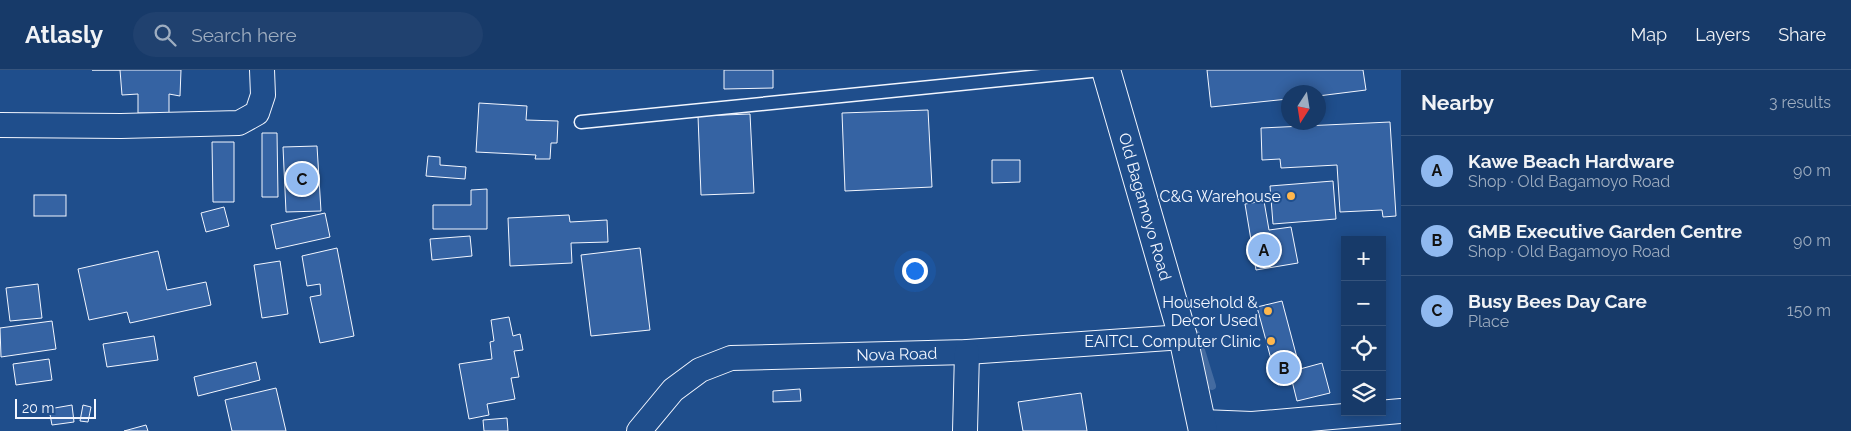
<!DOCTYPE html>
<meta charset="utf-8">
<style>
:root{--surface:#173a69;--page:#20416f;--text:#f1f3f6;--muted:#9eadc0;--line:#36547d;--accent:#90b9f0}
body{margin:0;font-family:Raleway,sans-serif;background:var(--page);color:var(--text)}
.controls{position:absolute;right:15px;bottom:15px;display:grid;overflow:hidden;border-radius:0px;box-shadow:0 2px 12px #0003}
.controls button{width:45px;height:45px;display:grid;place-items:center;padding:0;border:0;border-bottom:1px solid var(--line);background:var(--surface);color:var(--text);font:25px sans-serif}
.compass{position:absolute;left:1281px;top:15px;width:45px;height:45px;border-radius:50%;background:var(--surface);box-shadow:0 2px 12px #0003;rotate:192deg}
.scale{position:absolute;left:15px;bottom:12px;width:81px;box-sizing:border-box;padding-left:5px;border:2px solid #f2f6ff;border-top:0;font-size:14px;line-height:18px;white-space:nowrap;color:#f2f6ff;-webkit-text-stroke:4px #1f4e8c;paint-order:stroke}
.you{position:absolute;left:914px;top:200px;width:18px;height:18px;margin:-12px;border:4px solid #fff;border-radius:50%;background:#1a73e8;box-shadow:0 0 0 8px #1a73e833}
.badge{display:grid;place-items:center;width:32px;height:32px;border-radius:50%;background:var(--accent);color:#111;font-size:16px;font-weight:700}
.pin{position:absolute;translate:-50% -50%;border:2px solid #fff;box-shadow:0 1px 5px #0006}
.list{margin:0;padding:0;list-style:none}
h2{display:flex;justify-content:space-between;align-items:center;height:65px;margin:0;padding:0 20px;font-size:21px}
h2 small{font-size:16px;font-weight:400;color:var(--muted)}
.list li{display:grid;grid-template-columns:32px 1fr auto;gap:15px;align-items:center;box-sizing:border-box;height:70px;padding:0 20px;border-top:1px solid var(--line)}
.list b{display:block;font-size:19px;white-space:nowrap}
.list p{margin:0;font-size:16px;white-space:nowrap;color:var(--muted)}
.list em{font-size:16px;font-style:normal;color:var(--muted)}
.icon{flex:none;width:28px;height:28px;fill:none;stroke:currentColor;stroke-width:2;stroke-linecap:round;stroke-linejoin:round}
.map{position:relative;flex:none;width:1401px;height:361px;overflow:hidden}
header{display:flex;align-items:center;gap:30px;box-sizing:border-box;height:70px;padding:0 25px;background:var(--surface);border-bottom:1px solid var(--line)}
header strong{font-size:24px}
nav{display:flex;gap:28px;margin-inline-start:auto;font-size:18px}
.search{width:350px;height:45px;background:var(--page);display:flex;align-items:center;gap:12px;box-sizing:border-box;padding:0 18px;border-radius:28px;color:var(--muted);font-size:19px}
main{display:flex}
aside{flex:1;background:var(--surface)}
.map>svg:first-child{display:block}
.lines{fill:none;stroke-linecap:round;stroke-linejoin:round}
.stream{stroke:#446ba0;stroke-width:8}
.building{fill:#3563a3;stroke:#f2f6ff}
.lane-casing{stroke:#f2f6ff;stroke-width:15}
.street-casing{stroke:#f2f6ff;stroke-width:26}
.primary-casing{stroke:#f2f6ff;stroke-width:30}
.lane{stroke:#1f4e8c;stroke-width:12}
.street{stroke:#1f4e8c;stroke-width:24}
.primary{stroke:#1f4e8c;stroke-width:28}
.poi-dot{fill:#ffb74d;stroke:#1f4e8c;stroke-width:2}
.labels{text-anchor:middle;stroke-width:4;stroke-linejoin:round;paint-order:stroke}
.poi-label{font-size:16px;fill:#f2f6ff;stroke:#1f4e8c;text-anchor:end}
.street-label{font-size:16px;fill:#f2f6ff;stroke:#1f4e8c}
</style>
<header>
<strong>Atlasly</strong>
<div class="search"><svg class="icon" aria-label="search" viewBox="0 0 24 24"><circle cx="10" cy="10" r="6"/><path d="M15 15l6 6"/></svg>Search here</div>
<nav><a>Map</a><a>Layers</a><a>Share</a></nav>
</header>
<main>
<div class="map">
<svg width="1401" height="361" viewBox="0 0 1401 361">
<rect width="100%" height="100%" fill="#1f4e8c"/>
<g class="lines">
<path class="stream" d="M1196,264L1212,316"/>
</g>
<g class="building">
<path d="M92,0H181L180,26L169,24V43H138V24L122,25L120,0Z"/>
<path d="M724,0H773V18L724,19Z"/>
<path d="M1207,0H1363L1366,20L1318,26V22H1288V29L1211,37Z"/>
<path d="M479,33L527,36L526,50L558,51L557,73H551L550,89H535L536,85L476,82Z"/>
<path d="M928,40L932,117L845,121L842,43Z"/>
<path d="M750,44L754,123L701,125L698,46Z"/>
<path d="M1390,52L1396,146L1383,147L1382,140L1340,142L1337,95L1281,98L1280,89L1262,90L1261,58Z"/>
<path d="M262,63H277L278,127H262Z"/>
<path d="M212,72H234V132H213Z"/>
<path d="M317,76L321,141L286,142L283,77Z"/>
<path d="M428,86L440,87V95L466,97L465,109L426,106Z"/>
<path d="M992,90H1020V112L992,113Z"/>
<path d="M1333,111L1336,149L1273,154L1270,116Z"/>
<path d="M487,119V159H433V135H471V120Z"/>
<rect x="34" y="125" width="32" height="21"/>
<path d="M1264,131L1269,160L1291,157L1298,193L1256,200L1245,134Z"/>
<path d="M224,137L229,156L206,162L201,143Z"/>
<path d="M325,143L330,167L276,179L271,155Z"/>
<path d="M569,145L570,152L607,150L608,172L571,173L572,193L510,196L508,148Z"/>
<path d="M470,166L472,186L432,190L430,169Z"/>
<path d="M337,178L354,266L320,273L310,227L321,225L320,214L307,216L302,186Z"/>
<path d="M640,178L650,260L591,266L581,185Z"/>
<path d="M158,181L167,220L206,212L211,235L130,253L127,242L89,250L78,199Z"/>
<path d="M280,191L288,244L262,248L254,195Z"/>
<path d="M38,214L42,248L10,251L6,218Z"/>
<path d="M1282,231L1300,299L1322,293L1330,323L1297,331L1292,311L1278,315L1257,237Z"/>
<path d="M509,247L513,266L520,264L523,280L514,281L519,307L511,308L515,329L487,334L489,345L469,349L459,294L492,289L490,272L494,271L491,250Z"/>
<path d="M52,251L56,279L1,287L0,258Z"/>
<path d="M154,266L158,290L107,297L103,274Z"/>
<path d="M49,289L52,310L16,315L13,294Z"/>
<path d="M256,292L260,310L198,326L194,307Z"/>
<path d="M276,318L286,361H232L225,330Z"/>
<path d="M800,319L801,331L773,332V321Z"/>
<path d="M1081,323L1087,361H1023L1018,332Z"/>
<path d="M72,335L74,352L52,355L49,339Z"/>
<path d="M83,335L91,337L88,352L80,351Z"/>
<path d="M507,348L508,361H484L483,350Z"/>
<path d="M146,355L148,361H124Z"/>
</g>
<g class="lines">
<g class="lane-casing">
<path id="lane" d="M581,52L1101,0"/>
</g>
<g class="street-casing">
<g id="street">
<path d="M0,55L121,56L239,53L257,43L263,25L262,0"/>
<path d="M1202,352L1252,354L1401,341"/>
<path id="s1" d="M639,361L673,320L700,300L731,288L967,282L1183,267"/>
<path d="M965,361L967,282"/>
</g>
</g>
<g class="primary-casing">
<g id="primary">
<path id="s2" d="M1106,0L1183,267L1203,361"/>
</g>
</g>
<use href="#lane" class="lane"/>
<use href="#street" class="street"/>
<use href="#primary" class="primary"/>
</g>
<g class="poi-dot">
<circle cx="1291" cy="126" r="5"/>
<circle cx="1268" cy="241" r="5"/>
<circle cx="1271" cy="271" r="5"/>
</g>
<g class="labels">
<g class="poi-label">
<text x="1281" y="132">C&amp;G Warehouse</text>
<text x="1258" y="238">Household &amp;<tspan x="1258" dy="18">Decor Used</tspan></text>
<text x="1261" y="277">EAITCL Computer Clinic</text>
</g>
<g class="street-label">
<text dy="6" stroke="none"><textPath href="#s2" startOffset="142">Old Bagamoyo Road</textPath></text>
<text dy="6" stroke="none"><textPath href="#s1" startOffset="286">Nova Road</textPath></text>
</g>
</g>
</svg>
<div class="controls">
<button>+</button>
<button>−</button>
<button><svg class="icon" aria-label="locate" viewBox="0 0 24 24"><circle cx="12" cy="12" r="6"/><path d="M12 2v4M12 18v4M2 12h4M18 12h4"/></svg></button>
<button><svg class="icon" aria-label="layers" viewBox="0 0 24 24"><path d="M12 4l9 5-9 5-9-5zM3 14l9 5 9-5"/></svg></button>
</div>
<svg class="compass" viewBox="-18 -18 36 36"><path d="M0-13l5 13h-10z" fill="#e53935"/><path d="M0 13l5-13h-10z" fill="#9eadc0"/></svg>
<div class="scale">20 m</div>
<div class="you"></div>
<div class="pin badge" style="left:1264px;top:180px">A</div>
<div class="pin badge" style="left:1284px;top:298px">B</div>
<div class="pin badge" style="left:302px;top:109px">C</div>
</div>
<aside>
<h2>Nearby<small>3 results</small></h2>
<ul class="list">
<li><span class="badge">A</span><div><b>Kawe Beach Hardware</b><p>Shop · Old Bagamoyo Road</p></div><em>90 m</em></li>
<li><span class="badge">B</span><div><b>GMB Executive Garden Centre</b><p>Shop · Old Bagamoyo Road</p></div><em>90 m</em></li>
<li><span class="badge">C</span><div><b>Busy Bees Day Care</b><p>Place</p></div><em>150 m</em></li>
</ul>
</aside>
</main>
